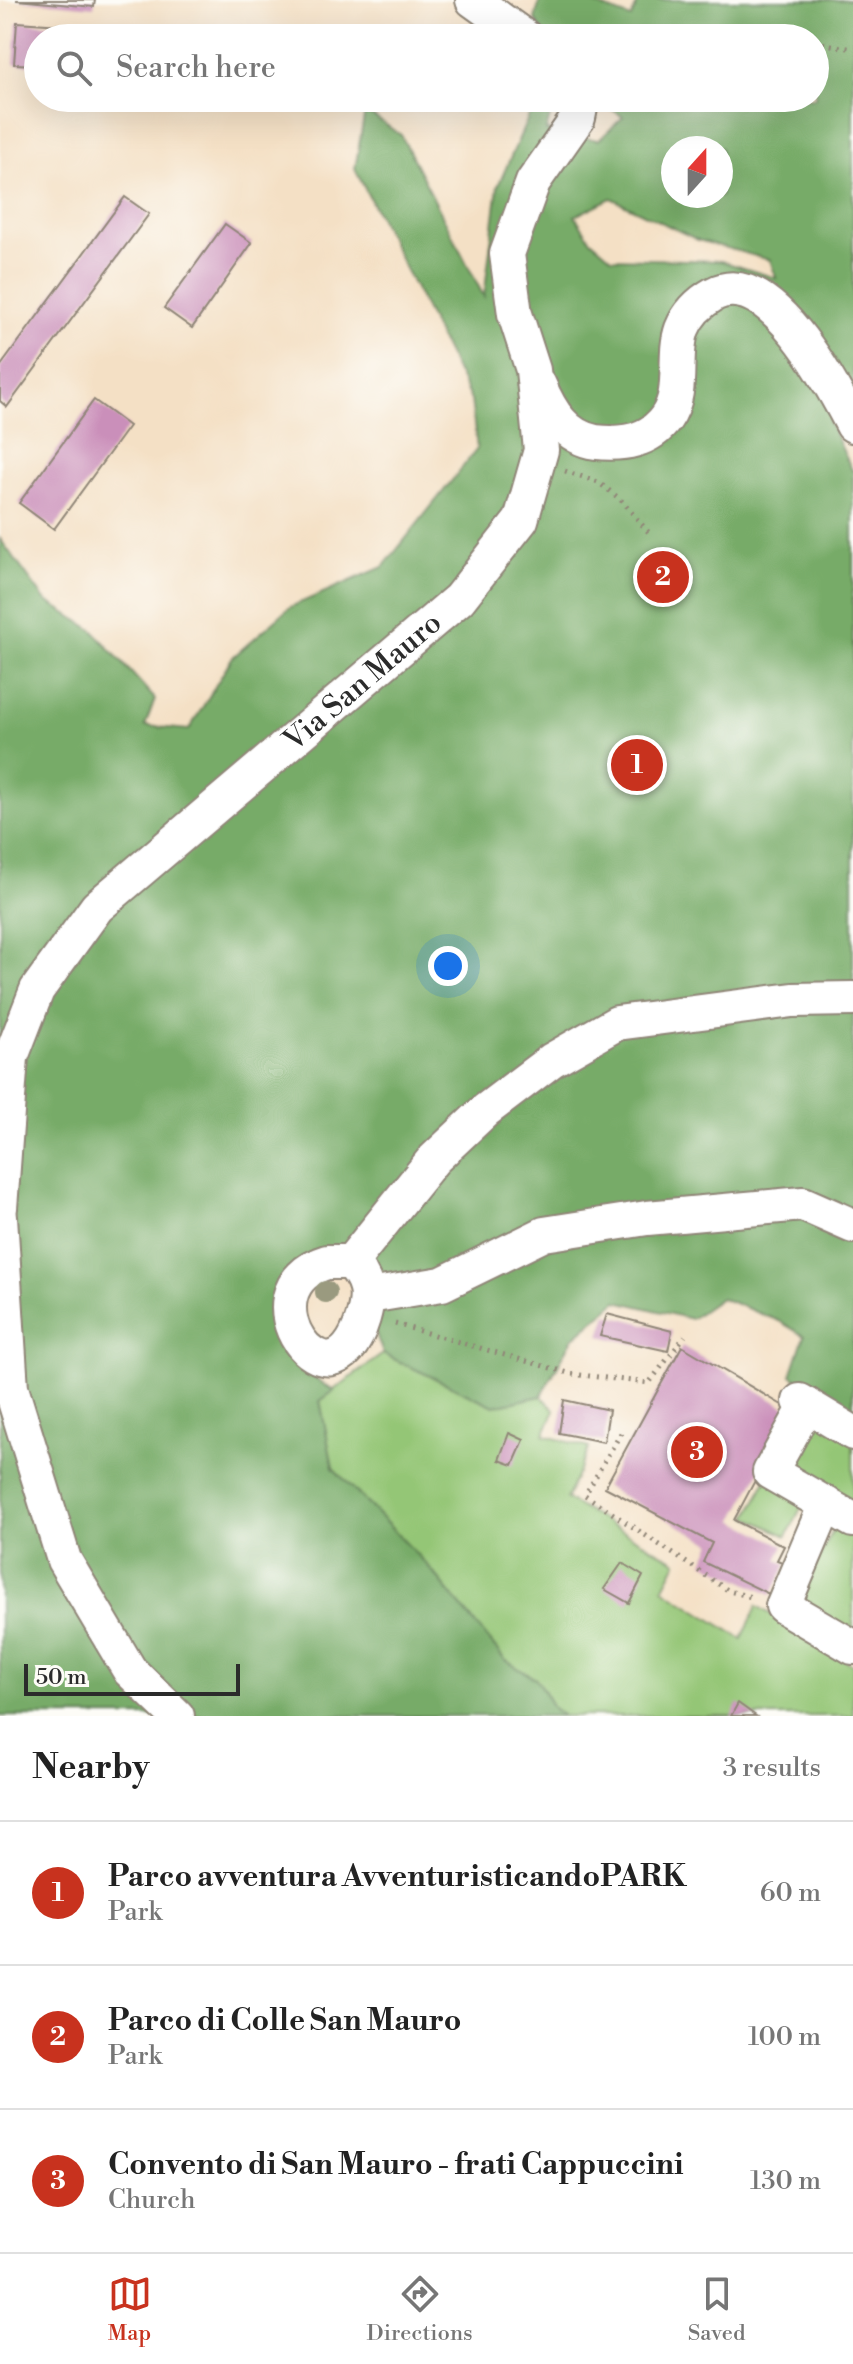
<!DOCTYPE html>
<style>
:root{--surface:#fff;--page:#f6f6f6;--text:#222;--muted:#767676;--line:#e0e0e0;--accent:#c8321e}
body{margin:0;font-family:"Libre Bodoni",serif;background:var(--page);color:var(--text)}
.compass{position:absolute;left:661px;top:136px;width:72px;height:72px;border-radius:50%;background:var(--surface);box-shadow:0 8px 32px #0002;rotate:21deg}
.scale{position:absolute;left:24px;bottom:20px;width:216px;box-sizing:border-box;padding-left:8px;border:4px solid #2b2b2b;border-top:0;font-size:22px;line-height:28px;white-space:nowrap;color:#2b2b2b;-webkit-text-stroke:6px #fdfcf7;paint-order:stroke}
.you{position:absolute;left:448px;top:966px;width:28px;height:28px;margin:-20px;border:6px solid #fff;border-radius:50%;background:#1a73e8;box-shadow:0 0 0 12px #1a73e833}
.badge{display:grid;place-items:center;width:52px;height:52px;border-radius:50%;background:var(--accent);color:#fff;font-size:26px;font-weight:700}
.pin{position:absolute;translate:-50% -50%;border:4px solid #fff;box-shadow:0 2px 8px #0006}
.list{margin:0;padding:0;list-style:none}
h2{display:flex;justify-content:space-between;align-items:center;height:104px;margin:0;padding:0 32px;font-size:34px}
h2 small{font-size:26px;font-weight:400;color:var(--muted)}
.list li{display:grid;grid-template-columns:52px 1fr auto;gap:24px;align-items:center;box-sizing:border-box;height:144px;padding:0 32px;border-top:2px solid var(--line)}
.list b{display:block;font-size:30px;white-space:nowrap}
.list p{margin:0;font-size:26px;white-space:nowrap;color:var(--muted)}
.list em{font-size:26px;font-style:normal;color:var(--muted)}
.icon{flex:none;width:44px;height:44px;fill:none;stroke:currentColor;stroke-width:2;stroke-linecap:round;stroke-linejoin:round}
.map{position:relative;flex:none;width:853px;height:1716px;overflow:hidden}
.search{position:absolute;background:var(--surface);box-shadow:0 8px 32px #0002;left:24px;right:24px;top:24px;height:88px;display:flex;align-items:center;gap:20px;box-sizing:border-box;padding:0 28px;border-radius:44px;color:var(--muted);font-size:30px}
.sheet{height:536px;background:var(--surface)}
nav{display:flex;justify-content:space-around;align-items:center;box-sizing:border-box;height:112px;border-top:2px solid var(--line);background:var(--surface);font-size:22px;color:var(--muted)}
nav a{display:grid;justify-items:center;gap:4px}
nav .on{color:var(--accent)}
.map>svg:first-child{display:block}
.green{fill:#94c676;stroke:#607850;stroke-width:2}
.forest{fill:#77ab67;stroke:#516b49;stroke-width:2;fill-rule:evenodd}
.building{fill:#ca8fba}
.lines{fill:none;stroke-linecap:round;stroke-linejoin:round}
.minor-casing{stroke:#908678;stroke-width:38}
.path{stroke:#908678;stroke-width:5;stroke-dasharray:2 6;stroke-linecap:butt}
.minor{stroke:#fff;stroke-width:34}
.tree{fill:#9a9a7f}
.labels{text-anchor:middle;stroke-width:7;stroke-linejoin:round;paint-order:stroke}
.street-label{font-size:30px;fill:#2b2b2b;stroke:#fdfcf7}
</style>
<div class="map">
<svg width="853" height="1716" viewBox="0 0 853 1716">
<rect width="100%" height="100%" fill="#fdfcf7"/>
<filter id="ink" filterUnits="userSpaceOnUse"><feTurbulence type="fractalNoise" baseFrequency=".0125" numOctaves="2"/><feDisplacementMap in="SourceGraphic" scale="16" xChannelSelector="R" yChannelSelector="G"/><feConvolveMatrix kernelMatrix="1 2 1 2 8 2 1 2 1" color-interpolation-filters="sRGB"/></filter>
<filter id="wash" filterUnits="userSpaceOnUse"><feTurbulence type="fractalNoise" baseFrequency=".006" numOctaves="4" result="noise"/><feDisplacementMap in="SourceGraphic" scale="32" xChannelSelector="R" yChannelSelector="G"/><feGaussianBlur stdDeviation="1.8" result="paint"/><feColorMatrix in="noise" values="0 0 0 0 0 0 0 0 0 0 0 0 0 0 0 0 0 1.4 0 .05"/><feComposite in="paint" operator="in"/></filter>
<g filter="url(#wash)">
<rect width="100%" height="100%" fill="#f4e0c5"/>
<g class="green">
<path d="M383,1354L494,1406L541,1396L555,1410L544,1435L589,1448L566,1499L677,1562L663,1589L742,1639L757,1606L853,1665V1716H563L554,1709L537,1680L505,1660L427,1565L333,1468L320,1400Z"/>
<path d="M824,1399L853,1417V1507L785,1473Z"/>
<path d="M766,1480L804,1502L787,1536L748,1517Z"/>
<path d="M838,1520L853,1528V1643L793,1610Z"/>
</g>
<path class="forest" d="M540,0H583L631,18L639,0H853V402L829,421L853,472V1417L791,1375L804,1336L779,1321L721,1298L691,1319L617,1301L573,1338L541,1396L494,1406L383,1354L372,1323L384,1287L313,1252L290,1351L317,1380L334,1391L320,1401L333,1468L427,1565L505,1660L537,1680L554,1709L563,1716H0V539L45,600L93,630L155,699L145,726L189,730L232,658L290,607L383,567L477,449L471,400L355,169L365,111L401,135L484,297L498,186L532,109L522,98H555L546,131L599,140L623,117L595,98H815V38H546L535,19ZM673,148H721V196H673ZM611,198L698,240L770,260L776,278L721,261L612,258L591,240L575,216Z"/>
<g id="blocks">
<g class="building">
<path d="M16,0H95L94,7Z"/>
<path d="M17,22L120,29L119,38H38V65L14,64Z"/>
<path d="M159,32L220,36V38H158Z"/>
<path d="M125,197L149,214L7,407L0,401V367Z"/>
<path d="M225,224L252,243L192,328L164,308Z"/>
<path d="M94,400L129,426L54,529L19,503Z"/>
<path d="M607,1314L672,1331L668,1351L600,1336Z"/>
<path d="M682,1346L792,1411L734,1520L784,1546L777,1560L787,1564L771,1595L703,1562L712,1543L605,1487Z"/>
<path d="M564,1400L609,1410L604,1442L559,1433Z"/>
<path d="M509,1433L524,1440L513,1465L499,1460Z"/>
<path d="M622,1563L643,1576L629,1603L604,1589Z"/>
<path d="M738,1703L756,1716H731Z"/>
</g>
</g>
</g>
<g filter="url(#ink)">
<use href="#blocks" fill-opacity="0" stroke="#908678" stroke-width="2"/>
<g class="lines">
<g class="minor-casing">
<g id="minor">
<path d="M473,0L526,38"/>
<path d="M539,385C550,411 566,438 596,442C622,445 650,441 666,418C685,391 672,357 682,329C688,314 700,302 714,294C770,265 833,387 853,425"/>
<path id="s1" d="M0,1208L11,1057L37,990L97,907L459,599L521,520L541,450L533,370L515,314L507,254L533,182L578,118L582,98"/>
<path d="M0,1217L11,1388L64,1560L130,1671L177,1716"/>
<path d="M327,1262H351C368,1281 370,1294 363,1318C331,1425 237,1289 327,1262Z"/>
<path d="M351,1262L433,1160L486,1110L552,1060L617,1023L793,1000L853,999"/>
<path d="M369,1296L442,1284L544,1234L647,1218L803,1204L853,1226"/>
<path d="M800,1401L853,1433"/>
<path d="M807,1405L770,1472L853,1520"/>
<path d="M826,1504L783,1606L853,1647"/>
</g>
</g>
<g class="path">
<path d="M751,31L791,38"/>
<path d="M815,42L853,49"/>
<path d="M565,471L598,482L620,499L650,534"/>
<path d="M395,1324L572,1374L649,1383L685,1336"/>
<path d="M621,1433L585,1495L729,1591L755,1598"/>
</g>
<use href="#minor" class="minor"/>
</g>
<circle class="tree" cx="326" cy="1292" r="11"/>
</g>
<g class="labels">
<g class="street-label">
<text dy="10" stroke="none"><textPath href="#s1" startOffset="674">Via San Mauro</textPath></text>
</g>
</g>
</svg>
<svg class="compass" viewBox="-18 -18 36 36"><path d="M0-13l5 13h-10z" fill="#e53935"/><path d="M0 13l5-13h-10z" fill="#767676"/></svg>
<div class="scale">50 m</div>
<div class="you"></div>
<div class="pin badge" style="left:637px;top:765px">1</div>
<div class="pin badge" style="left:663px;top:577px">2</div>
<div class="pin badge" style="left:697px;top:1452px">3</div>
<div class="search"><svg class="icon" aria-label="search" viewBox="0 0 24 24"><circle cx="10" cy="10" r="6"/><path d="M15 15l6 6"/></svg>Search here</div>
</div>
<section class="sheet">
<h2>Nearby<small>3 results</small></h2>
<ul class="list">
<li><span class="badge">1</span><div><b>Parco avventura AvventuristicandoPARK</b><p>Park</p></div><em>60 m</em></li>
<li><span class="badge">2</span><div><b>Parco di Colle San Mauro</b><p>Park</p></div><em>100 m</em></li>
<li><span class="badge">3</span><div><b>Convento di San Mauro - frati Cappuccini</b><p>Church</p></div><em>130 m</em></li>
</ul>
</section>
<nav>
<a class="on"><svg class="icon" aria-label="map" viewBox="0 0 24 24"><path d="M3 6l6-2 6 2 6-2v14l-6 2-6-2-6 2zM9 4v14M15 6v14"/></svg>Map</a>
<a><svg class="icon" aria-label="directions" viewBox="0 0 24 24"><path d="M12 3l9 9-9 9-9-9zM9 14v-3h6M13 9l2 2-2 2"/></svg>Directions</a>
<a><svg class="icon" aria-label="saved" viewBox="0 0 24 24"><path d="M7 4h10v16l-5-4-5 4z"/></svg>Saved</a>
</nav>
